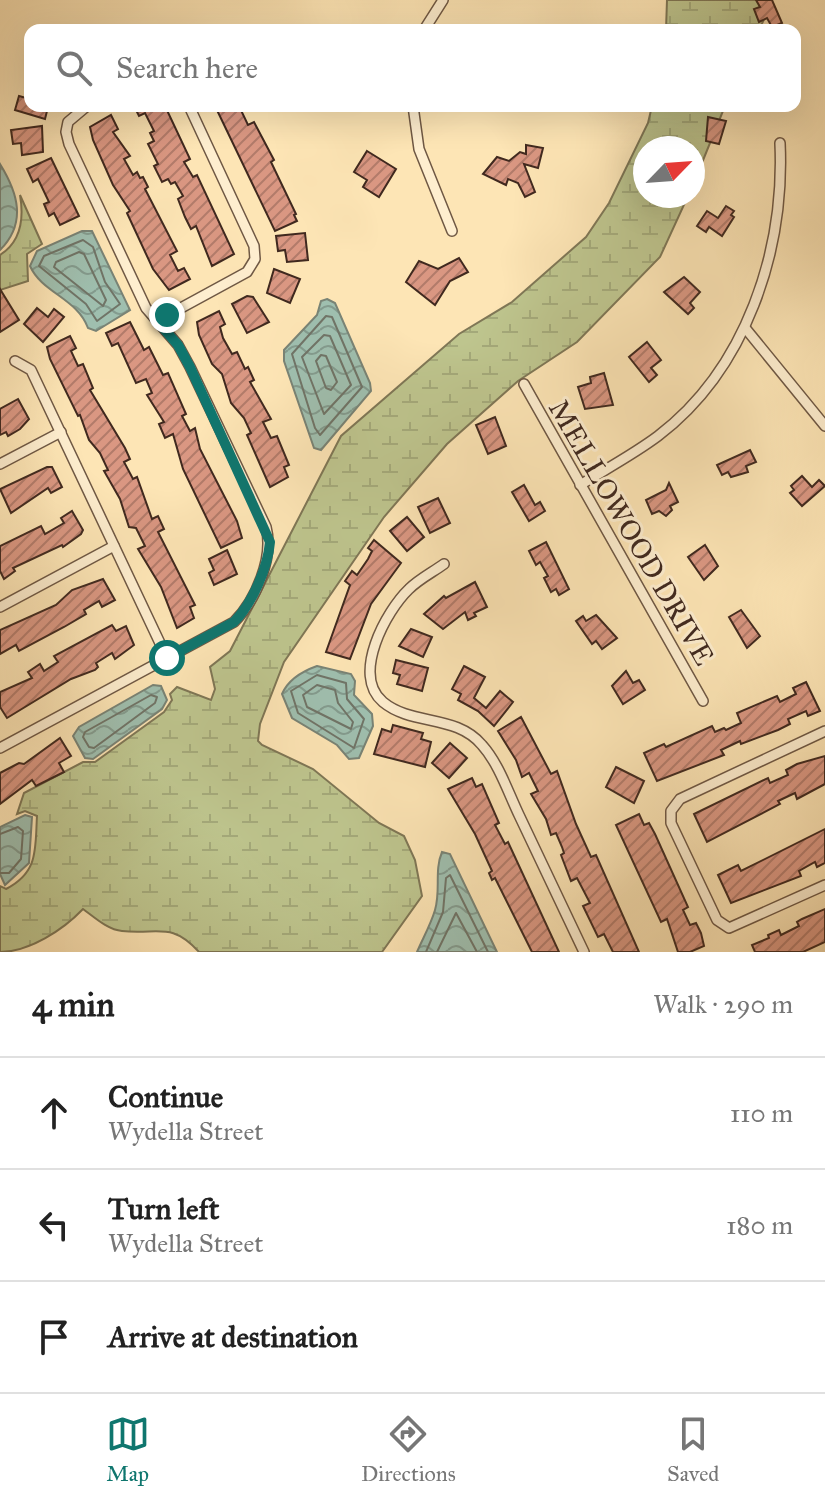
<!DOCTYPE html>
<meta charset="utf-8">
<style>
:root{--surface:#fff;--page:#f6f6f6;--text:#222;--muted:#767676;--line:#e0e0e0;--accent:#0f766e}
body{margin:0;font-family:"IM FELL Great Primer",serif;background:var(--page);color:var(--text)}
.compass{position:absolute;left:633px;top:136px;width:72px;height:72px;border-radius:50%;background:var(--surface);box-shadow:0 8px 32px #0002;rotate:65deg}
.stop{position:absolute;width:24px;height:24px;margin:-18px;border:6px solid #0f766e;border-radius:50%;background:#fff}
.stop.end{background:#0f766e;border-color:#fff;box-shadow:0 2px 8px #0008}
.list{margin:0;padding:0;list-style:none}
h2{display:flex;justify-content:space-between;align-items:center;height:104px;margin:0;padding:0 32px;font-size:34px}
h2 small{font-size:26px;font-weight:400;color:var(--muted)}
.list li{display:grid;grid-template-columns:52px 1fr auto;gap:24px;align-items:center;box-sizing:border-box;height:112px;padding:0 32px;border-top:2px solid var(--line)}
.list b{display:block;font-size:30px;white-space:nowrap}
.list p{margin:0;font-size:26px;white-space:nowrap;color:var(--muted)}
.list em{font-size:26px;font-style:normal;color:var(--muted)}
.icon{flex:none;width:44px;height:44px;fill:none;stroke:currentColor;stroke-width:2;stroke-linecap:round;stroke-linejoin:round}
.map{position:relative;flex:none;width:825px;height:952px;overflow:hidden}
.search{position:absolute;background:var(--surface);box-shadow:0 8px 32px #0002;left:24px;right:24px;top:24px;height:88px;display:flex;align-items:center;gap:20px;box-sizing:border-box;padding:0 28px;border-radius:16px;color:var(--muted);font-size:30px}
.sheet{height:440px;background:var(--surface)}
nav{display:flex;justify-content:space-around;align-items:center;box-sizing:border-box;height:112px;border-top:2px solid var(--line);background:var(--surface);font-size:22px;color:var(--muted)}
nav a{display:grid;justify-items:center;gap:4px}
nav .on{color:var(--accent)}
.map>svg:first-child{display:block}
.wetland{fill:url(#wetland-marsh);stroke:#7f7756;stroke-width:2}
.water{fill:url(#water-waves);stroke:#798375;stroke-width:2}
.lines{fill:none;stroke-linecap:round;stroke-linejoin:round}
.shore{stroke:#707467;stroke-width:2}
.building{fill:url(#building-hatch);stroke:#40291f;stroke-width:2}
.minor-casing{stroke:#6f5844;stroke-width:12}
.minor{stroke:#feeecf;stroke-width:9}
.route{stroke:#0f766e;stroke-width:10}
.labels{text-anchor:middle;stroke-width:6;stroke-linejoin:round;paint-order:stroke}
.street-label{font-size:28px;fill:#40291f;stroke:#feeecf}
</style>
<div class="map">
<svg width="825" height="952" viewBox="0 0 825 952">
<defs>
<pattern id="wetland-marsh" width="20" height="14" patternUnits="userSpaceOnUse" patternTransform="scale(2)"><rect width="20" height="14" fill="#bec58e"/><path d="M1 5h8M5 5V1M11 12h8M15 12V8" fill="none" stroke="#a4a97a"/></pattern>
<pattern id="water-waves" width="16" height="10" patternUnits="userSpaceOnUse" patternTransform="scale(2)"><rect width="16" height="10" fill="#9fbfaf"/><path d="M0 5q4-4 8 0t8 0" fill="none" stroke="#839b8e"/></pattern>
<pattern id="building-hatch" width="6" height="6" patternUnits="userSpaceOnUse" patternTransform="scale(2)"><rect width="6" height="6" fill="#da9782"/><path d="M-1 1l2-2M0 6l6-6M5 7l2-2" fill="none" stroke="#b27b6a"/></pattern>
</defs>
<rect width="100%" height="100%" fill="#fde5b5"/>
<filter id="stains"><feTurbulence type="fractalNoise" baseFrequency=".0025" numOctaves="4"/><feColorMatrix values="0 0 0 0 .2 0 0 0 0 .09 0 0 0 0 .02 0 0 0 .5 -.17"/></filter>
<radialGradient id="worn" r=".72"><stop offset=".6" stop-color="#630" stop-opacity="0"/><stop offset="1" stop-color="#630" stop-opacity=".3"/></radialGradient>
<g class="wetland">
<path d="M667,0H767L766,15L759,30H666Z"/>
<path d="M652,106H725L693,185V148H645V196H688L660,257L577,342L518,381L447,444L384,517L284,662L260,724L258,741L262,745L313,769L379,823L404,836L415,860L422,896L382,952H199C171,921 158,935 122,931C108,930 94,917 83,909C63,930 29,952 0,952V886L6,889C39,872 35,849 37,816L25,811L17,814L24,793L83,762H95L164,712L172,700L170,694L177,687L211,700L215,689L210,667L230,651L341,436L459,334L512,302L586,237L609,203L648,123Z"/>
<path d="M20,195L42,244L27,254L28,281L0,290V255C22,241 24,218 20,195Z"/>
</g>
<g class="water">
<path d="M0,164C18,193 27,223 0,250Z"/>
<path d="M82,231H92L130,310L96,331L88,328C77,298 42,293 30,266L37,251Z"/>
<path d="M327,299L335,303L370,383L371,391L321,450L314,448L284,361V350L317,315L321,301Z"/>
<path d="M317,666L351,674L355,681L354,695L372,714L373,726L359,758L349,759L337,745L292,718L282,694C288,680 303,671 317,666Z"/>
<path d="M153,685L161,686L167,700L162,709L93,759L85,758L73,736L79,727Z"/>
<path d="M25,815L32,817L29,863L5,885L0,874V827Z"/>
<path d="M442,852L450,854L497,952H417C423,938 431,924 435,910C441,890 434,871 442,852Z"/>
</g>
<g class="lines">
<g class="shore">
<path d="M83,240L93,247L105,282L120,304L97,321L86,304L39,266L44,256Z"/>
<path d="M79,252L84,254L106,300L103,306L54,267L56,262Z"/>
<path d="M326,316L332,317L362,387L320,435L315,428L292,354Z"/>
<path d="M324,335L330,336L351,385L324,414L302,357Z"/>
<path d="M321,355L326,356L337,382L331,390L326,388L316,361Z"/>
<path d="M317,675L346,683L347,699L364,719L354,748L298,713L291,691Z"/>
<path d="M317,685L335,690L338,703L353,722L351,729L307,707L303,695Z"/>
<path d="M151,695L157,697L155,703L94,748L89,747L83,737L85,732Z"/>
<path d="M0,834L18,827L23,831L21,859L9,873H0"/>
<path d="M426,952L443,912L446,878L450,875L488,952"/>
<path d="M437,952L456,913L477,952"/>
</g>
</g>
<g class="building">
<path d="M756,0H772L782,23L772,27L767,18L759,22L754,9L760,7Z"/>
<path d="M19,96L30,99V106L48,107L45,119L15,110Z"/>
<path d="M134,106H165L190,159L184,162L193,177L197,175L234,254L212,266L196,226L191,229L185,217L178,199L183,196L175,182L171,184L168,179L162,182L154,166L158,164L148,144L154,141L150,133L154,131L145,113L139,116Z"/>
<path d="M215,106H239L248,125L254,122L274,160L271,162L296,214L294,215L297,221L275,231Z"/>
<path d="M111,115L118,129L113,132L130,156L124,159L133,175L137,172L140,178L143,177L148,187L145,189L177,251L170,255L178,271L184,268L190,279L169,290L153,269L127,213L130,211L113,185L93,140L90,127Z"/>
<path d="M708,117L726,121L719,144L706,141Z"/>
<path d="M42,126L43,152L22,155L21,143L13,144L11,130Z"/>
<path d="M526,145L543,148L538,168L524,164L535,192L525,197L518,183L508,179L506,185L483,174L497,157L509,161L520,152L526,154Z"/>
<path d="M367,151L396,169L379,197L363,187L367,180L354,172Z"/>
<path d="M51,158L79,216L60,225L54,213L49,216L44,204L49,202L38,179L33,182L27,169Z"/>
<path d="M726,206L734,211L731,215L734,217L722,236L709,227L706,232L697,226L707,211L718,218Z"/>
<path d="M305,233L308,260L287,262L285,250L278,251L276,236Z"/>
<path d="M459,258L468,272L450,281L435,305L406,282L419,261L438,269Z"/>
<path d="M274,269L300,279L290,303L267,293Z"/>
<path d="M684,277L700,292L690,303L694,308L688,314L664,292Z"/>
<path d="M0,289L19,320L0,332Z"/>
<path d="M247,296L253,297L269,322L247,333L232,304Z"/>
<path d="M37,308L48,317L54,309L64,317L43,342L24,324Z"/>
<path d="M219,311L225,324L220,327L223,338L232,354L237,352L245,369L248,367L254,380L250,382L271,419L263,422L271,438L277,436L289,465L284,467L288,477L270,487L247,435L251,433L244,418L231,403L222,374L212,364L199,335L197,322Z"/>
<path d="M130,322L144,350L149,347L163,375L168,373L186,414L182,416L190,431L195,428L200,449L237,521L242,538L221,548L183,469L173,434L165,438L159,424L164,422L147,395L152,393L146,379L136,383L118,343L112,346L106,333Z"/>
<path d="M70,336L76,348L71,351L78,366L83,364L93,388L90,390L125,448L130,459L124,462L133,479L137,477L152,519L158,516L164,529L158,532L195,605L190,607L194,618L177,628L161,587L138,549L145,546L136,528L129,527L120,499L104,471L108,470L100,453L89,440L80,415L78,416L50,359L47,347Z"/>
<path d="M647,342L661,360L651,368L657,375L649,382L629,357Z"/>
<path d="M604,373L613,405L585,409L578,387L591,383L590,377Z"/>
<path d="M18,399L29,419L20,429L8,436L6,432L0,435V409Z"/>
<path d="M495,417L506,446L488,454L476,425Z"/>
<path d="M750,450L756,462L746,466L748,472L731,477L728,472L722,475L717,465Z"/>
<path d="M47,467H52L62,487L51,493L48,488L11,513L0,489Z"/>
<path d="M802,476L812,487L819,480L825,486L802,506L790,493L794,490L791,486Z"/>
<path d="M669,483L678,502L670,506L672,510L666,516L659,511L652,514L646,500L666,490Z"/>
<path d="M524,485L535,505L540,502L545,511L529,521L512,492Z"/>
<path d="M438,498L450,523L430,533L418,507Z"/>
<path d="M72,511L83,530L81,534L63,547L62,545L13,568L15,571L4,579L0,571V546L41,526L45,534L64,523L61,518Z"/>
<path d="M407,517L424,537L407,551L390,531Z"/>
<path d="M374,540L401,563L371,604L350,659L326,652L350,585L345,581L352,571L357,575L368,559L372,551L368,548Z"/>
<path d="M546,542L569,589L559,595L556,589L551,592L544,578L548,576L540,562L536,565L529,551Z"/>
<path d="M705,545L718,566L704,580L688,557Z"/>
<path d="M227,550L237,574L214,585L209,573L214,570L209,559Z"/>
<path d="M103,579L115,600L102,607L99,601L84,610L86,614L64,627L19,651L16,645L0,654V630L56,605L72,590Z"/>
<path d="M475,582L487,607L474,613L476,616L468,620L465,612L443,629L424,614L444,596L446,598Z"/>
<path d="M741,610L760,636L747,648L729,617Z"/>
<path d="M596,615L617,638L602,649L596,641L592,644L576,621L583,616L586,621Z"/>
<path d="M112,625L116,631L126,626L134,645L115,659L112,653L96,663L98,667L95,670L71,679L7,718L0,707V692L32,678L28,672L40,664L44,671L58,662L54,656Z"/>
<path d="M411,629L432,637L423,657L399,646Z"/>
<path d="M396,660L428,668L422,691L397,684L400,675L393,673Z"/>
<path d="M464,666L485,677L474,698L486,708L500,691L513,702L494,726L478,711L458,700L461,694L452,689Z"/>
<path d="M626,671L633,683L639,680L645,690L623,704L612,686Z"/>
<path d="M806,682L820,711L808,716L806,711L788,719L790,724L778,730L741,744L740,741L721,750L724,755L657,781L644,753L664,744L666,747L712,726L715,732L724,728L726,730L741,723L737,713L777,696L780,702L796,694L793,688Z"/>
<path d="M521,717L551,774L557,771L576,824L591,857L596,855L639,952H613L604,934L598,937L583,906L590,903L577,878L571,881L561,855L564,853L562,847L556,833L551,835L546,819L531,794L538,791L529,773L522,777L516,760L498,731Z"/>
<path d="M393,725L423,733L421,739L431,742L425,767L374,754L382,729L391,732Z"/>
<path d="M60,738L71,756L59,763L64,772L36,786L32,780L0,804V773L19,763L24,764Z"/>
<path d="M450,743L467,758L449,778L432,763Z"/>
<path d="M825,756V784L797,799L795,793L778,801L780,804L707,842L694,814L768,778L770,783L788,775L786,770L797,764Z"/>
<path d="M616,767L644,781L634,803L606,787Z"/>
<path d="M472,778L476,787L482,784L499,823L495,825L505,844L508,842L559,952H532L495,878L492,880L489,873L492,871L475,834L448,789Z"/>
<path d="M639,814L644,825L649,823L655,834L688,907L683,910L690,925L696,923L701,933L704,946L690,952H678L667,919L661,922L616,825Z"/>
<path d="M825,829V863L817,867L815,862L799,871L801,876L731,903L718,875L738,865L741,871Z"/>
<path d="M825,909V942L803,952H755L752,945L769,938L768,935L779,930L781,935L799,926L797,922L802,919Z"/>
</g>
<g class="lines">
<g class="minor-casing">
<g id="minor">
<path d="M424,30L443,0"/>
<path d="M413,106L419,149L452,231"/>
<path d="M157,321L247,272L255,259L254,246L189,106"/>
<path d="M746,329L825,426"/>
<path d="M15,361L31,370L167,658"/>
<path d="M524,384L703,701"/>
<path d="M0,464L61,432"/>
<path d="M580,485C606,469 634,454 658,436C746,369 785,251 780,143"/>
<path d="M444,564C433,572 419,579 409,589C386,611 351,675 383,702C412,726 456,714 482,745C499,764 508,792 519,815C540,860 562,906 584,952"/>
<path d="M0,607L114,546"/>
<path d="M825,731L680,799L671,811V823L717,920L729,928L825,885"/>
<path d="M0,748L234,622C256,600 274,557 266,527L190,367L178,345L146,308L69,144L66,132L68,122L87,106"/>
</g>
</g>
<use href="#minor" class="minor"/>
</g>
<g class="lines">
<path class="route" d="M167,315L157,321L178,345L190,367L270,542C268,567 252,604 234,622L167,658"/>
</g>
<g class="labels">
<g class="street-label">
<text transform="translate(632 532) rotate(60)" y="10">MELLOWOOD DRIVE</text>
</g>
</g>
<rect width="100%" height="100%" filter="url(#stains)"/>
<rect width="100%" height="100%" fill="url(#worn)"/>
</svg>
<svg class="compass" viewBox="-18 -18 36 36"><path d="M0-13l5 13h-10z" fill="#e53935"/><path d="M0 13l5-13h-10z" fill="#767676"/></svg>
<div class="stop" style="left:167px;top:658px"></div>
<div class="stop end" style="left:167px;top:315px"></div>
<div class="search"><svg class="icon" aria-label="search" viewBox="0 0 24 24"><circle cx="10" cy="10" r="6"/><path d="M15 15l6 6"/></svg>Search here</div>
</div>
<section class="sheet">
<h2>4 min<small>Walk · 290 m</small></h2>
<ul class="list">
<li><svg class="icon" aria-label="ahead" viewBox="0 0 24 24"><path d="M12 20V5M6 11l6-6 6 6"/></svg><div><b>Continue</b><p>Wydella Street</p></div><em>110 m</em></li>
<li><svg class="icon" aria-label="left" viewBox="0 0 24 24"><path d="M17 20v-9H6M10 6l-5 5 5 5"/></svg><div><b>Turn left</b><p>Wydella Street</p></div><em>180 m</em></li>
<li><svg class="icon" aria-label="arrive" viewBox="0 0 24 24"><path d="M6 21V4h12l-3 4 3 4H6"/></svg><div><b>Arrive at destination</b></div></li>
</ul>
</section>
<nav>
<a class="on"><svg class="icon" aria-label="map" viewBox="0 0 24 24"><path d="M3 6l6-2 6 2 6-2v14l-6 2-6-2-6 2zM9 4v14M15 6v14"/></svg>Map</a>
<a><svg class="icon" aria-label="directions" viewBox="0 0 24 24"><path d="M12 3l9 9-9 9-9-9zM9 14v-3h6M13 9l2 2-2 2"/></svg>Directions</a>
<a><svg class="icon" aria-label="saved" viewBox="0 0 24 24"><path d="M7 4h10v16l-5-4-5 4z"/></svg>Saved</a>
</nav>
